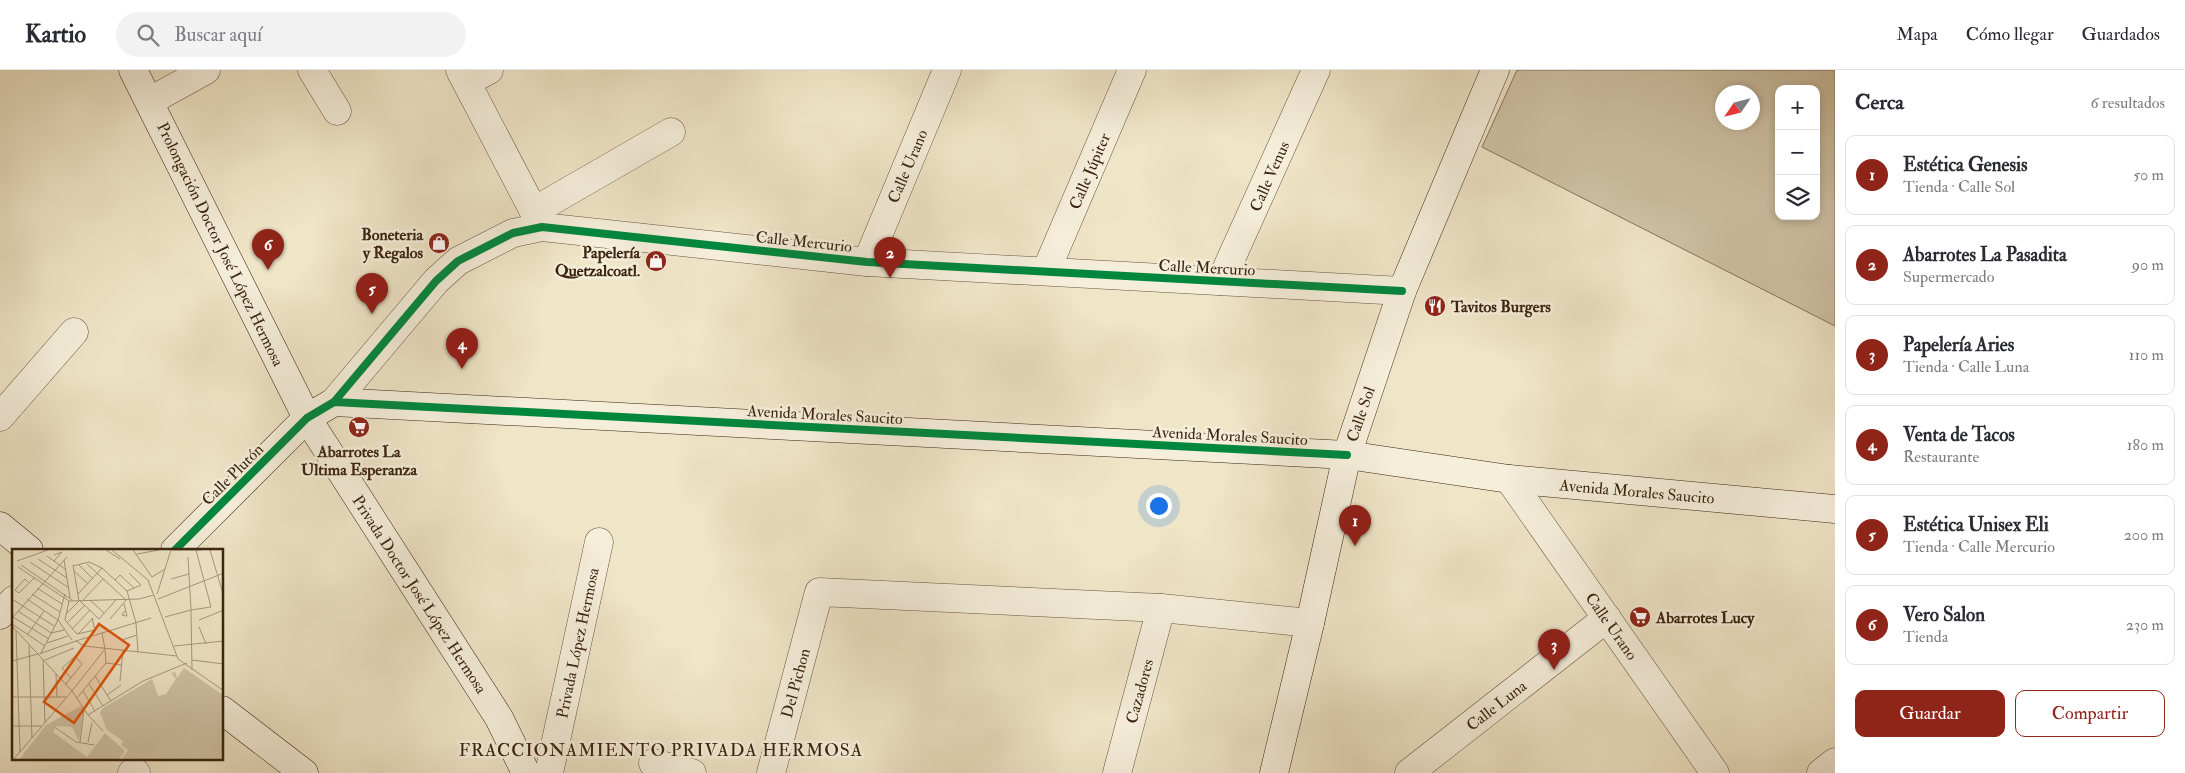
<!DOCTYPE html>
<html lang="es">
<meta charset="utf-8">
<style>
:root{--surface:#fff;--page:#f2f2f3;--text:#2b2b33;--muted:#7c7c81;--line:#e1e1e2;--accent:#8f2418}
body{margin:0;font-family:"IM FELL Double Pica",serif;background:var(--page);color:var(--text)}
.controls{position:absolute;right:15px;top:15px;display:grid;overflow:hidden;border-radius:10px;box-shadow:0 2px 8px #0003}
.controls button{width:45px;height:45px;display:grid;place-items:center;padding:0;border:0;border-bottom:1px solid var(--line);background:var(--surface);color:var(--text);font:25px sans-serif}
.compass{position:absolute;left:1715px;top:15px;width:45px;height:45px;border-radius:50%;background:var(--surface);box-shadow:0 2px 8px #0003;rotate:235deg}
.you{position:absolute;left:1158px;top:435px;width:18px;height:18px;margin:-12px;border:4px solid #fff;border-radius:50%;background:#1a73e8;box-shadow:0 0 0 8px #1a73e833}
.badge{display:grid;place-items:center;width:32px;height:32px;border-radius:50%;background:var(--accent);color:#fff;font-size:16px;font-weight:700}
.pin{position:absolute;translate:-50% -41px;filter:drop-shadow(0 1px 2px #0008)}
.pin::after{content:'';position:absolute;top:26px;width:18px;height:15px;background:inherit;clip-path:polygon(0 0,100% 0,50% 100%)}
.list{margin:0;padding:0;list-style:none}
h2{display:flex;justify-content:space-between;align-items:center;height:65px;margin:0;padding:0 20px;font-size:21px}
h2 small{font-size:16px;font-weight:400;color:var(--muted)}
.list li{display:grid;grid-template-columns:32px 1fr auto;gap:15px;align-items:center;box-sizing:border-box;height:80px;margin:0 10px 10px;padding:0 10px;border:1px solid var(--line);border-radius:10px}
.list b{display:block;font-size:19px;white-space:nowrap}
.list p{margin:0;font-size:16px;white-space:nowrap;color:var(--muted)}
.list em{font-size:16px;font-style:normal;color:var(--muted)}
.actions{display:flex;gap:10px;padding:15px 20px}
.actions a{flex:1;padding:11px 0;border:1px solid var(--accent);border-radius:10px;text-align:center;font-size:18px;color:var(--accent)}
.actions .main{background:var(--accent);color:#fff}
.icon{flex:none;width:28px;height:28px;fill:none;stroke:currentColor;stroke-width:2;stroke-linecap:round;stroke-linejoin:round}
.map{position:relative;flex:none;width:1835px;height:703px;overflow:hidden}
header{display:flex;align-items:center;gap:30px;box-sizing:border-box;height:70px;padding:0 25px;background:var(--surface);border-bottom:1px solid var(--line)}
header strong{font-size:24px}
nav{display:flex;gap:28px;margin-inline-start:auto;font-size:18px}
.search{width:350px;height:45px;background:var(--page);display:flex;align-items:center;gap:12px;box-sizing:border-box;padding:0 18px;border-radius:28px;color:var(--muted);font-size:19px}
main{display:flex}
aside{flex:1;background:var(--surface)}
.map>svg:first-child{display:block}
.green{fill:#d0c4a8;stroke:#86745c;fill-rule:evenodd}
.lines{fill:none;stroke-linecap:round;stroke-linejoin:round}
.street-casing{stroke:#68543d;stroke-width:29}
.secondary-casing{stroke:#3b240f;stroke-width:29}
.street{stroke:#f5eedb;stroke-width:28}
.secondary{stroke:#f5eedb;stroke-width:28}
.cycleway-casing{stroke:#f5eedb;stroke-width:11}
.cycleway{stroke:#00873e;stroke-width:8}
.labels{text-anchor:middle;stroke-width:5;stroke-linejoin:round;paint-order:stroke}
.street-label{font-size:16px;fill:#3b240f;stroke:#f5eedb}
.poi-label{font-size:16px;font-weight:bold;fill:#3b240f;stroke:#f5eedb;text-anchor:end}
.neighbourhood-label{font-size:18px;letter-spacing:1px;fill:#3b240f;stroke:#f5eedb}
.inset-road{fill:none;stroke:#a7987d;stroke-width:1}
.view{fill:#df560c;fill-opacity:0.15;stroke:#df560c;stroke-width:2.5}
.inset-edge{fill:none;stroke:#3b240f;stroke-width:2.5}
</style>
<header>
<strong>Kartio</strong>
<div class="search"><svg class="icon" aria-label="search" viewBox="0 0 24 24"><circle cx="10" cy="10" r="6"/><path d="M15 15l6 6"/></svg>Buscar aquí</div>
<nav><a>Mapa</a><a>Cómo llegar</a><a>Guardados</a></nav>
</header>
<main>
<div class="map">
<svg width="1835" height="703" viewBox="0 0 1835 703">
<rect width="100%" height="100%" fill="#efe5c7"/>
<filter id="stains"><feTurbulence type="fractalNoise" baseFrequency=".004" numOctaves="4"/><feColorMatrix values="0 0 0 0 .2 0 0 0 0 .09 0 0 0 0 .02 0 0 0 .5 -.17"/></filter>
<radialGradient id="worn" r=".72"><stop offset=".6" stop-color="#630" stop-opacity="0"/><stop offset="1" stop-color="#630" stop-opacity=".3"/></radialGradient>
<path class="green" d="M1517,0H1835V256L1482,77ZM1779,19H1816V146H1779ZM1722,22H1752V52H1722Z"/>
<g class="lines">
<g class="street-casing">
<g id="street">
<path d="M312,0L337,41"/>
<path d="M460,0L542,157"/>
<path d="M467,12L489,0"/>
<path d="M150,31L206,0"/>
<path d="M534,141L671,62"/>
<path d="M867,192L947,0"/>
<path d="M1046,201L1132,0"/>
<path d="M1221,211L1316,0"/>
<path d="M334,332L436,211L458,191L513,163L542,157L867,192L1402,221"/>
<path d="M0,347L74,262"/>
<path d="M1509,409L1715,703"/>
<path d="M0,545L14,530"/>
<path d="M653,693L692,703"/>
<path d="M132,703L134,701L136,703"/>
<path d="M549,703L599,472"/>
<path d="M771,703L819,522L1161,538L1310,553"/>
<path d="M1117,703L1161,538"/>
<path d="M1409,703L1607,548"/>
<path d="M1821,703L1835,692"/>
</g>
</g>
<g class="secondary-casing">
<g id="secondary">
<path d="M133,0L307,348L499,648L526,703"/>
<path d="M0,456L29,480"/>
<path d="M175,480L307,348L334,332L1347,385L1509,409L1835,439"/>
<path d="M222,640L304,703"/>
<path d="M1274,703L1310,553L1347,385L1402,221L1495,0"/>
</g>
</g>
<use href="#street" class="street"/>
<use href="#secondary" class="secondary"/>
<g class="cycleway-casing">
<g id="cycleway">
<path d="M334,332L436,211L458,191L513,163L542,157L867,192L1402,221"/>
<path d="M175,480L307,348L334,332L1347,385"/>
</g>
</g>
<use href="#cycleway" class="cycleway"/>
</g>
<defs>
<g id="shop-disc" transform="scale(1.125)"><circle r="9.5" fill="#8f2418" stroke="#f5eedb"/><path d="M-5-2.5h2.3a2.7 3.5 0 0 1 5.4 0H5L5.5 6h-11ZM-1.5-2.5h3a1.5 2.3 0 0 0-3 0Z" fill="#fff"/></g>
<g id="restaurant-disc" transform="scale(1.125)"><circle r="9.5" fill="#8f2418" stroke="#f5eedb"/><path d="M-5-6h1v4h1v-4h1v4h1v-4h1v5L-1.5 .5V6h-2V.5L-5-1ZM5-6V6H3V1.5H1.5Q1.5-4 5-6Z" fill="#fff"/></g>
<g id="supermarket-disc" transform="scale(1.125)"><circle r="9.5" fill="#8f2418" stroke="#f5eedb"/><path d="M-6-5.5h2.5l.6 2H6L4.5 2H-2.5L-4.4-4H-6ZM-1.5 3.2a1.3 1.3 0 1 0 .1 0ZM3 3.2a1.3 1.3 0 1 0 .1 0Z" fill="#fff"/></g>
</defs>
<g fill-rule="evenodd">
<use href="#shop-disc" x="439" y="173"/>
<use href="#shop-disc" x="656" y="191"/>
<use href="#restaurant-disc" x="1435" y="236"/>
<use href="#supermarket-disc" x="359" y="357"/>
<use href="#supermarket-disc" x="1640" y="547"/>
</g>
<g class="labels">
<g class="street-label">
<text transform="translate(907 96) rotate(-67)" y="6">Calle Urano</text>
<text transform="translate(1089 101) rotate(-67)" y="6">Calle Júpiter</text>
<text transform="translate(1269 106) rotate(-66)" y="6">Calle Venus</text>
<text transform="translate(804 171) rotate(6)" y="6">Calle Mercurio</text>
<text transform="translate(221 174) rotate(64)" y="6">Prolongación Doctor José López Hermosa</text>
<text transform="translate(1207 197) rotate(3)" y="6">Calle Mercurio</text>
<text transform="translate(825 344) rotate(3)" y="6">Avenida Morales Saucito</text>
<text transform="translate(1360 344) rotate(-71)" y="6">Calle Sol</text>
<text transform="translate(1230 365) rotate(3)" y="6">Avenida Morales Saucito</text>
<text transform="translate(232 404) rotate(-45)" y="6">Calle Plutón</text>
<text transform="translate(1637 421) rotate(5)" y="6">Avenida Morales Saucito</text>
<text transform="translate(420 524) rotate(57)" y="6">Privada Doctor José López Hermosa</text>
<text transform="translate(1612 556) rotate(55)" y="6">Calle Urano</text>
<text transform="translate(577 573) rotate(-78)" y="6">Privada López Hermosa</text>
<text transform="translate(795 613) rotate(-75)" y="6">Del Pichon</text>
<text transform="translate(1139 621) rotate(-75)" y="6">Cazadores</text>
<text transform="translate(1496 635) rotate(-38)" y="6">Calle Luna</text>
</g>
<g class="poi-label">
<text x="423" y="170">Boneteria<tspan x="423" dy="18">y Regalos</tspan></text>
<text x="640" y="188">Papelería<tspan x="640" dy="18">Quetzalcoatl.</tspan></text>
<text x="1451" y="242" text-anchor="start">Tavitos Burgers</text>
<text x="359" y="387" text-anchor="middle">Abarrotes La<tspan x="359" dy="18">Ultima Esperanza</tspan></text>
<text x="1656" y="553" text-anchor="start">Abarrotes Lucy</text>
</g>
<g class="neighbourhood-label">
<text x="661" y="686">FRACCIONAMIENTO PRIVADA HERMOSA</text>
</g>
</g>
<g transform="translate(12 479)">
<rect width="211" height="211" fill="#efe5c7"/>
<path d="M172,119L211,146V211H109L116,201L109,196L111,192L95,181L88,164L91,159L140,130L146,147L154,145L164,130L159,124L163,123L165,129ZM69,157L72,161L67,192L60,178L45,177L41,183L75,208L93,184L113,202L107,211H7L34,176Z" fill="#d0c4a8"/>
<path class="inset-road" d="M94,1L108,10M100,1L136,31L166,110L212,142M121,1L140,28M160,1H189M198,1L212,48M125,5L147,1M35,7L53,20M26,10L55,29M52,11L58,49M5,12L36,1M42,12L50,3L42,6M18,13L57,39M75,15L113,50M9,16L60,51M67,16L81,30M61,17L77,13L90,19L115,42L124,74L126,103M6,18L57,52L127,50L142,46M62,22L76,35M140,28L153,20M159,30L177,25M103,31L108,26L122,39M16,33L13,30L3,41L7,44L23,28M25,39L50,55M115,42L129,36L117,24M20,45L48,63M66,45L90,19M145,45L159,1M0,50L42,77M15,50L46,71L60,91M146,50L212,24M71,51L91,30M78,51L92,64M57,52L53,71L65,85L83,81L80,69M68,52L87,70L104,51M112,55L115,67H114L110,66L113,62M6,62L39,84L52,81M55,64L67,52L61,16M1,68L37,90M153,68L179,61L176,8M0,69L55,8M98,70L115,50M187,71L212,61M55,74L73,56M0,75L33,97M0,77L60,142L76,166L131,132L175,114M187,78L194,95M60,80L78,61M4,82L8,203M16,85L32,62M66,85L81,69M110,91L125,86M64,92L139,69M35,94L56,87M17,96L20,189M162,97L212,92M29,104L46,71L53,45M27,105L64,92L72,97L165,107M31,110L33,174M33,111L62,99M180,111L212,115M0,112L26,105M94,114L109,116M180,121L179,61L199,58L184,1M44,125L45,148M83,127L99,152M59,129L50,119L68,103M108,132L111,101M54,135L70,115L63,107M77,135L91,157M60,142L93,100L90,84M71,142L83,162M95,146L109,136M0,148H54M65,149L94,114L93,101M76,166L91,182M0,177H29M44,179L64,193L82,196M68,193L72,161M76,193L80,174M1,211L60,142"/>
<path class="view" d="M87,75L117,96L62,174L32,153Z"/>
<rect width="211" height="211" class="inset-edge"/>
</g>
<rect width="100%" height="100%" filter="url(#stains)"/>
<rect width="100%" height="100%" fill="url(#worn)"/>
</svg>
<div class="controls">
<button>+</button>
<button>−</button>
<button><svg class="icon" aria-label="layers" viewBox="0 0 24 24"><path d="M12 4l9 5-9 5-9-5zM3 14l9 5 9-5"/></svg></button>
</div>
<svg class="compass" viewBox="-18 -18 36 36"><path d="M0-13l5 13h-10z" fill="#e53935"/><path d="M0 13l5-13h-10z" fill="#7c7c81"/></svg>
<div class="you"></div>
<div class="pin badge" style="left:1355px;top:476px">1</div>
<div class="pin badge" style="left:890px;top:208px">2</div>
<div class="pin badge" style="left:1554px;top:600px">3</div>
<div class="pin badge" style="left:462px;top:299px">4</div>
<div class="pin badge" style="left:372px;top:244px">5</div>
<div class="pin badge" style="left:268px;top:200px">6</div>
</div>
<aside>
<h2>Cerca<small>6 resultados</small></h2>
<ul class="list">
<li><span class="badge">1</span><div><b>Estética Genesis</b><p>Tienda · Calle Sol</p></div><em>50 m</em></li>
<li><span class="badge">2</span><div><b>Abarrotes La Pasadita</b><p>Supermercado</p></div><em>90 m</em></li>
<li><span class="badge">3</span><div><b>Papelería Aries</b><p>Tienda · Calle Luna</p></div><em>110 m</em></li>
<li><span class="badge">4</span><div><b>Venta de Tacos</b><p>Restaurante</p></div><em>180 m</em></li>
<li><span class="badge">5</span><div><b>Estética Unisex Eli</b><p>Tienda · Calle Mercurio</p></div><em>200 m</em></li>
<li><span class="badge">6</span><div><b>Vero Salon</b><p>Tienda</p></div><em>230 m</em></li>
</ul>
<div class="actions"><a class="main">Guardar</a><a>Compartir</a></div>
</aside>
</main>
